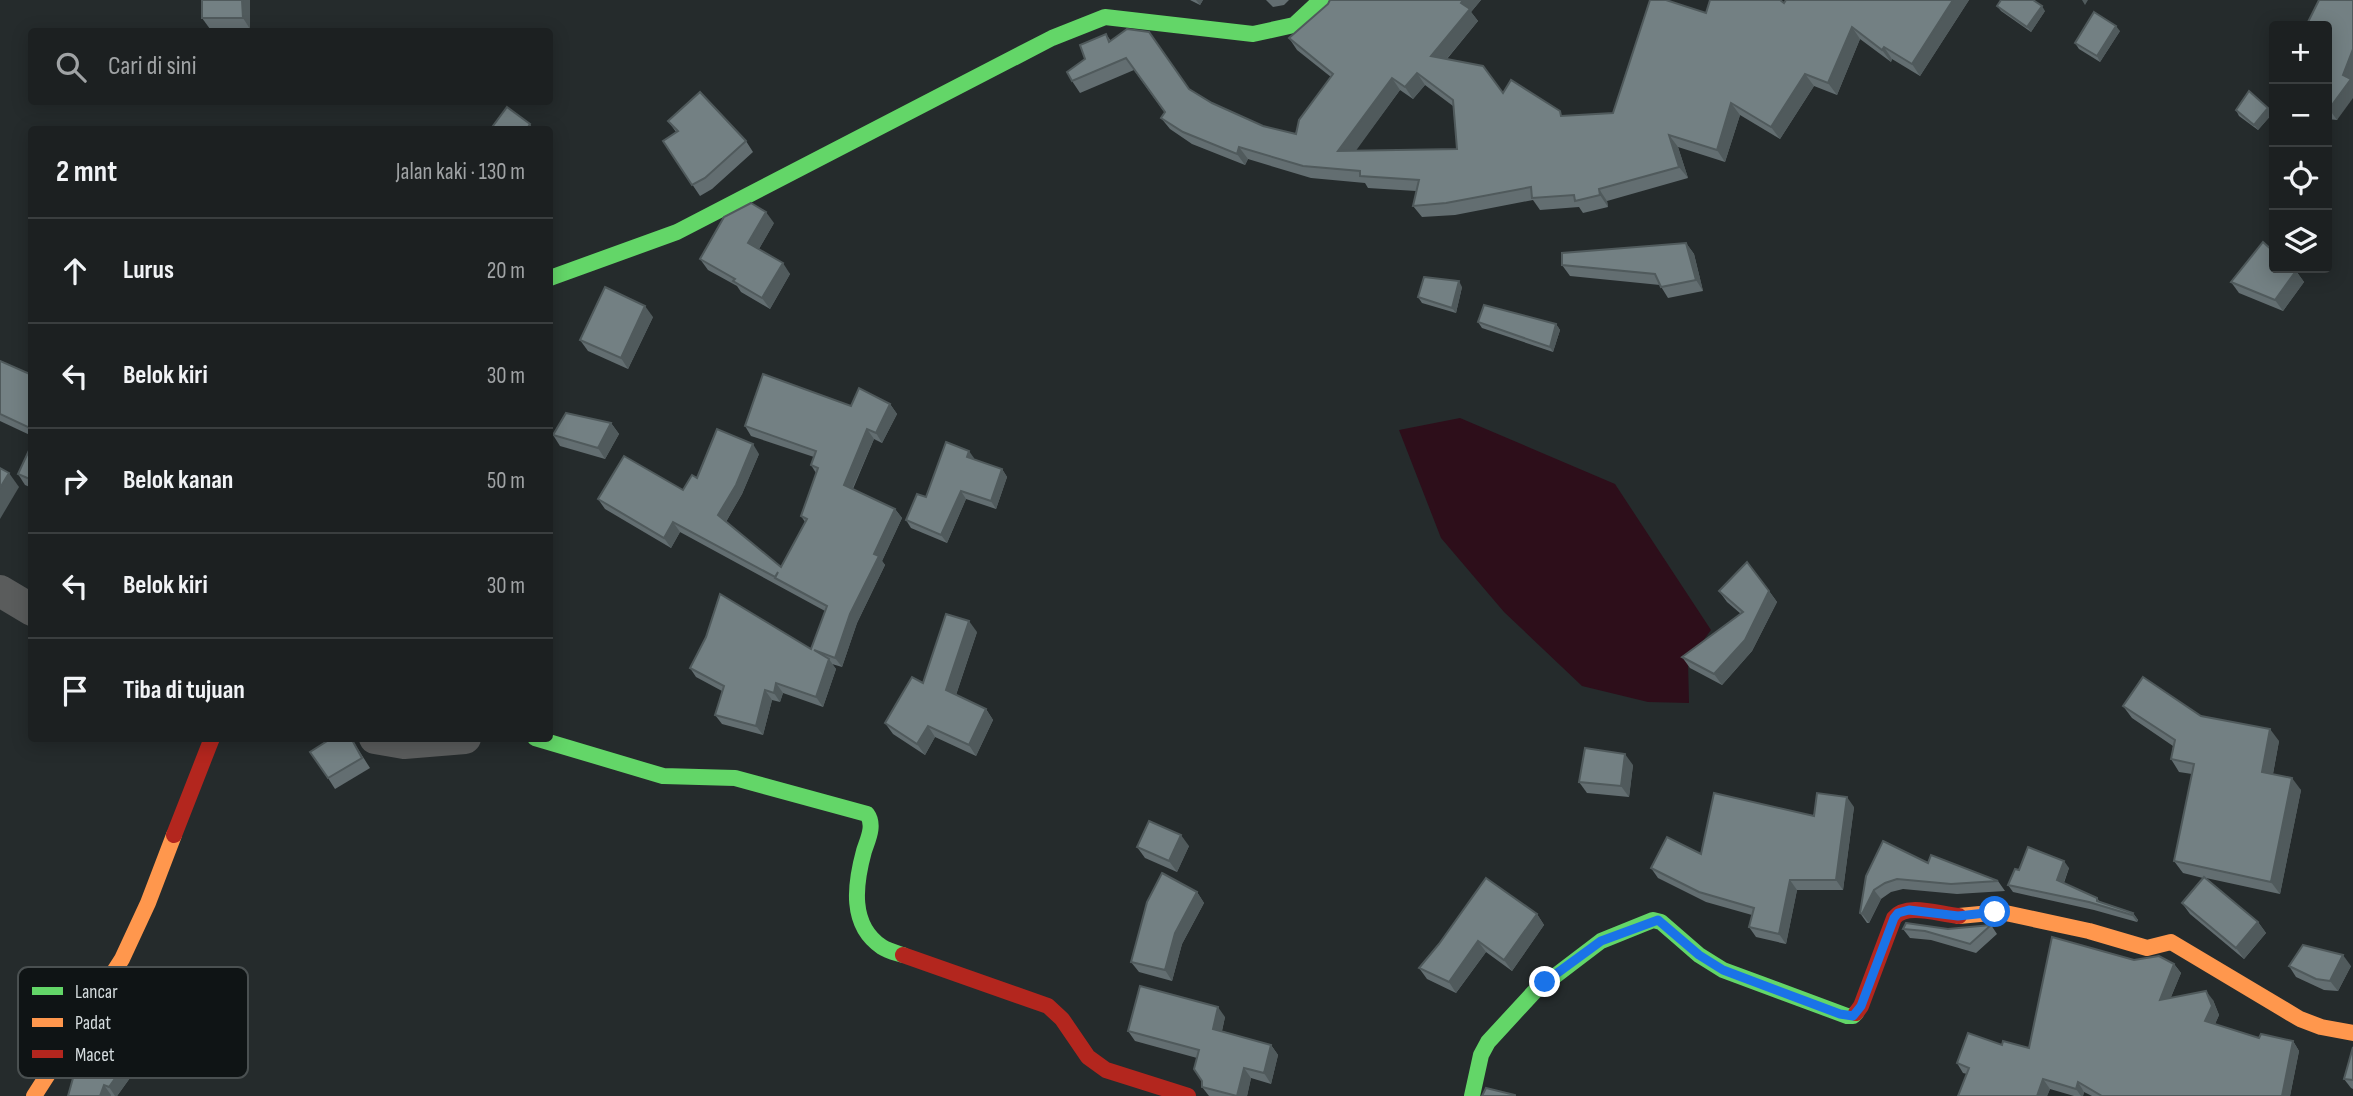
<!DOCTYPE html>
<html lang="id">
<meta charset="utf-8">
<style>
:root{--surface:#1c2021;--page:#25282a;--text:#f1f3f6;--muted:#a0a3a5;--line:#3a3e3f}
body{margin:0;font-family:"Sofia Sans Condensed",sans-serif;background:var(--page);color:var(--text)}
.controls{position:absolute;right:21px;top:21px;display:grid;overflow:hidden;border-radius:7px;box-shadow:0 4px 18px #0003}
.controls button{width:63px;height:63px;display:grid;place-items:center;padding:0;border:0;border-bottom:2px solid var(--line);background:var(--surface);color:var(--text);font:35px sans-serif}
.stop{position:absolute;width:21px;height:21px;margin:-16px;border:5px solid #1a73e8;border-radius:50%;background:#fff}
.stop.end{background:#1a73e8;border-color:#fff;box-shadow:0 2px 7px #0008}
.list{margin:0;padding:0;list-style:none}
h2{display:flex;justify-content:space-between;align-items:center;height:91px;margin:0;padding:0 28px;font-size:30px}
h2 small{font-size:23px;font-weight:400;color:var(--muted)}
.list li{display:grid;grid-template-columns:46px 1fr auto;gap:21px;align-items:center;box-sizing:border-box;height:105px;padding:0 28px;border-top:2px solid var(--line)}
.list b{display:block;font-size:26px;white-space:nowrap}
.list em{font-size:23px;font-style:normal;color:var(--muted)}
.icon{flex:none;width:38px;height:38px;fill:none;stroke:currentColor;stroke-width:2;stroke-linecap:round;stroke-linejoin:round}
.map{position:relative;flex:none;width:2353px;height:1096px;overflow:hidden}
.search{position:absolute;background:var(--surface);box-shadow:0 4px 18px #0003;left:28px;top:28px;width:525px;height:77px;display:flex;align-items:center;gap:18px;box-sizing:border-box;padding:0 24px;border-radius:7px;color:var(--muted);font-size:26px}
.panel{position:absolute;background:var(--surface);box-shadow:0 4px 18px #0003;left:28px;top:126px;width:525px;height:616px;border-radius:7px}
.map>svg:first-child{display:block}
.water{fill:#2d0e1a}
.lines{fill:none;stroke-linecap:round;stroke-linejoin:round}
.street{stroke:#5a5c5c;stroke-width:32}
.fast{stroke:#63d668;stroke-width:16}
.slow{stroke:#ff974d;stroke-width:16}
.jam{stroke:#b3261e;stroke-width:16}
.wall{fill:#636e71;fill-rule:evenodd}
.shaded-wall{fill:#505a5c}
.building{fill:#738083;stroke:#505a5c;stroke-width:2;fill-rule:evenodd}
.route{stroke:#1a73e8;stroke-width:9}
.key{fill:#0f1415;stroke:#4a5051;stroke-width:2}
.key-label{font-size:19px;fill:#d5dcde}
</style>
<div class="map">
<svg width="2353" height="1096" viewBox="0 0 2353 1096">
<rect width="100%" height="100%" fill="#252b2c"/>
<path class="water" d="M1460,418L1615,484L1711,630L1688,661L1689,703L1648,702L1582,686L1504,612L1441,538L1399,430Z"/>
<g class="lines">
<g class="street">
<path d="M0,591L32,610"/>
<path d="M375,738L404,743L465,738"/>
</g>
<g class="fast">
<path d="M550,278L677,232L1052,38L1105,17L1253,34L1294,25L1321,0"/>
<path d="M535,738L663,776L735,778L867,814C875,825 868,839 864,851C855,884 849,925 882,947C888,951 897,953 903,955"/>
<path d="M1472,1096L1481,1055L1488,1042L1534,992L1601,941L1653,920L1661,922L1699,955L1723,970L1847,1016H1853L1856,1013"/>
</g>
<g class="slow">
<path d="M1959,916L2001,912L2089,931L2147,948L2171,942L2300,1019L2321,1027L2353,1033"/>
<path d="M34,1096L122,959L148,903L174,835"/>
</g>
<g class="jam">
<path d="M174,835L212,738"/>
<path d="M903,955L1048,1006L1062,1019L1088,1057L1106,1070L1188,1096"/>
<path d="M1856,1013L1861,1006L1894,918C1907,902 1941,915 1959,916"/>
</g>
</g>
<g class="wall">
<path d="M250,0V29H210L202,18Z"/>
<path d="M1190,0H1203L1200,5Z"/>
<path d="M1266,0H1289L1284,5L1273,7Z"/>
<path d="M1330,0H1481L1471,12L1478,21L1447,59L1503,93L1563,116L1613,113L1706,13L1784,3L1786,0H1969L1920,76L1892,59L1891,62L1860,39L1837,95L1814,86L1780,139L1740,115L1725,162L1678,147L1688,178L1607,201L1608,207L1583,213L1579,207L1540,210L1533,200L1455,215L1422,217L1413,206L1416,191L1368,188L1365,183L1311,178L1248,159L1245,165L1192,144L1170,129L1161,118L1165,113L1134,70L1080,93L1072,81L1085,59L1106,34L1111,41L1212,103L1263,126L1296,134L1331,77L1297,50L1289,38L1328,4ZM1425,85L1453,106L1457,149L1355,151L1400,90L1413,99Z"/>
<path d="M1997,6L2045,11L2031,32L2001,11Z"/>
<path d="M2327,26L2352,81L2337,120L2327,119Z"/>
<path d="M2120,31L2100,62L2079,49L2075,43Z"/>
<path d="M2268,108L2272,114L2258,130L2239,116L2236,110Z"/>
<path d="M668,121L746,141L753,152L712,189L700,196L663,141L676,132Z"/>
<path d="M774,223L759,249L790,274L770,309L741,292L737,286L708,270L700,259Z"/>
<path d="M1686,243L1694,254L1703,291L1668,298L1660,285L1570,276L1562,265Z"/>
<path d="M2296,271L2304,282L2283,311L2239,293L2231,282Z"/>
<path d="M1462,287L1456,313L1422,303L1418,297Z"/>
<path d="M653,317L628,369L588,351L580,340Z"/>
<path d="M1478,322L1556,324L1560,330L1553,352L1482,328Z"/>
<path d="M0,361L32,375V436L0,421Z"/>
<path d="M890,404L897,414L882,443L874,439L853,489L895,509L902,518L882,561L885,565L857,623L842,667L832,664L836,669L823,707L783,693L780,702L772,700L763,735L722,724L715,715L722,691L696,677L690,668L811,649L825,611L680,532L671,548L605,509L598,499L683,490L697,478L759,454L742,494L726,522L781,567L805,522L801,516L816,473L811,465L814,457L751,436L745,426L851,406Z"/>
<path d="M611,423L619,434L605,459L560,446L553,435Z"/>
<path d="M32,444V488L25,485L18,474Z"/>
<path d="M974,458V459L1002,469L1007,477L996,509L966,499L947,543L911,528L906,520L926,497Z"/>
<path d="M1719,591H1769L1777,602L1752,651L1722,685L1690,668L1682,657L1741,614L1727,602Z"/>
<path d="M977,632L956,695L986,709L993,720L976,756L935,737L925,755L893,734L885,723L923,683Z"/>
<path d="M2123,706L2201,716L2279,741L2273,774L2301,790L2280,894L2206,878L2258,922L2266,933L2244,959L2190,914L2182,903L2203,878L2183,873L2174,861L2192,774L2179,772L2171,759L2173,746L2132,718Z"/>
<path d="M332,738H351L370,768L335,789L328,778Z"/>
<path d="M1633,765L1629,797L1587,793L1579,782Z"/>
<path d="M1854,807L1843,890H1797L1786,944L1756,937L1749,927L1752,915L1706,902L1658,878L1651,868L1701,854L1814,816Z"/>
<path d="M1883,841L1928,863L1998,881L2005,891L1957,894L1903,889L1891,892L1881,899L1869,923H1867L1860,913Z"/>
<path d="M1189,846L1177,872L1145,858L1137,847Z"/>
<path d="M2069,868L2064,883L2097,898L2100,902L2133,913L2138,920L2137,922L2094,910L2013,892L2008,885L2019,870Z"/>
<path d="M1197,892L1204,903L1182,944L1172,981L1139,972L1131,962Z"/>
<path d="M1537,914L1544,925L1512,971L1486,952L1456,993L1427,979L1419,968Z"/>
<path d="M1991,925L1997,934L1976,953L1931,940L1910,938L1903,929H1948Z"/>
<path d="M2134,960L2174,964L2181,973L2171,997L2213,1000L2219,1015L2215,1024L2259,1038L2293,1041L2299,1051L2290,1096H2092L2084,1092L2083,1096H2074L2050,1089L2047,1096H1958L1967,1074L1963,1073L1957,1063L2002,1045L2029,1048Z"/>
<path d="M2289,966H2351L2338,991L2324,990L2296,977Z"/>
<path d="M1225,1017L1222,1031L1271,1045L1278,1055L1271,1084L1251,1078L1247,1096H1209L1202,1087V1081L1197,1058L1135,1041L1128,1031Z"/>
<path d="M163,1032L117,1096H68L74,1074L70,1068Z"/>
<path d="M2353,1047V1089L2351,1088L2344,1079Z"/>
</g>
<g class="shaded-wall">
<path d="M242,0H250V29L243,18Z"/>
<path d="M1196,0H1203L1200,5Z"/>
<path d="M1463,0H1481L1471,12L1478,21L1439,68L1431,56Z"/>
<path d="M1953,0H1969L1920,76L1912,64Z"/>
<path d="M2082,0H2088L2085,5Z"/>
<path d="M2042,6L2045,11L2031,32L2027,27Z"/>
<path d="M2116,26L2120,31L2100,62L2097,56Z"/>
<path d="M1852,27L1860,39L1837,95L1828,83Z"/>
<path d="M1884,47L1892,59L1891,62L1882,50Z"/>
<path d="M2353,49V98L2337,120L2329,109Z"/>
<path d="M1417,73L1425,85L1413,99L1405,87Z"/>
<path d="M1805,74L1814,86L1780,139L1771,127Z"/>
<path d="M1392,78L1400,90L1347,163L1338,151Z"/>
<path d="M1731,103L1740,115L1725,162L1717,150Z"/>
<path d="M2268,108L2272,114L2258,130L2254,125Z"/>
<path d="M530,124L534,130H526Z"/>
<path d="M1669,135L1678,147L1688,178L1679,167Z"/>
<path d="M1239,147L1248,159L1245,165L1237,154Z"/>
<path d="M1599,189L1607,201L1608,207L1600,195Z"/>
<path d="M766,212L774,223L756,254L748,243Z"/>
<path d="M1686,243L1694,254L1703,291L1696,280Z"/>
<path d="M783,263L790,274L770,309L762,298Z"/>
<path d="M2296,271L2304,282L2283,311L2275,300Z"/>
<path d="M1459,281L1462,287L1456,313L1452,308Z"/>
<path d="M645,306L653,317L628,369L621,358Z"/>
<path d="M1556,324L1560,330L1553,352L1550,347Z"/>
<path d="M890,404L897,414L882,443L876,433Z"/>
<path d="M611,423L619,434L605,459L598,448Z"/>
<path d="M867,429L874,439L850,494L844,485Z"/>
<path d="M753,444L759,454L742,494L724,525L718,515Z"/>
<path d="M969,451L974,458L972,464L967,457Z"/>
<path d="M1002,469L1007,477L996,509L991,501Z"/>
<path d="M9,473L19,487L0,519V488Z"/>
<path d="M961,491L966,499L947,543L941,535Z"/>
<path d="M895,509L902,518L882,561L885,565L857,623L842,667L835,658L850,614L874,554Z"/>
<path d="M673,522L680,532L671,548L664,538Z"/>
<path d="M1769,591L1777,602L1752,651L1722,685L1714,674Z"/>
<path d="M969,621L977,632L954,701L946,690Z"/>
<path d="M829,659L836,669L823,707L816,697Z"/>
<path d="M776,683L783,693L780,702L774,693Z"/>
<path d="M765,690L772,700L763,735L756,726Z"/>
<path d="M986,709L993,720L976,756L969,745Z"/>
<path d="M928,726L935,737L925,755L917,744Z"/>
<path d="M2270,729L2279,741L2271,784L2262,772Z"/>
<path d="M1625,754L1633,765L1629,797L1621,786Z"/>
<path d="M2292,778L2301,790L2280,894L2271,882Z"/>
<path d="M1847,797L1854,807L1843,890L1836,880Z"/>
<path d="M1181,835L1189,846L1177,872L1169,861Z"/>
<path d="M2064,861L2069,868L2062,887L2057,880Z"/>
<path d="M1790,880L1797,890L1786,944L1779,934Z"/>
<path d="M1874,890L1881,899L1869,923L1862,914Z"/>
<path d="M1197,892L1204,903L1182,944L1172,981L1165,970L1175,933Z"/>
<path d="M2133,913L2138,920L2137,922L2132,915Z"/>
<path d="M1537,914L1544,925L1512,971L1504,960Z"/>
<path d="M2258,922L2266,933L2244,959L2236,948Z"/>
<path d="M1478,941L1486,952L1456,993L1449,982Z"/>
<path d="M2343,955L2351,966L2338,991L2330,981Z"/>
<path d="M2174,964L2181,973L2166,1009L2160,1000Z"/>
<path d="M2206,991L2213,1000L2219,1015L2212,1031L2205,1021Z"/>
<path d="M1218,1007L1225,1017L1220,1039L1213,1029Z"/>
<path d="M155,1022L163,1032L117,1096H115L109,1087Z"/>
<path d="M2293,1041L2299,1051L2290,1096H2282Z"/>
<path d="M1271,1045L1278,1055L1271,1084L1264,1073Z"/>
<path d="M1244,1068L1251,1078L1247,1096H1237Z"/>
<path d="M2043,1079L2050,1089L2047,1096H2037Z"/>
<path d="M2078,1082L2084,1092L2083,1096H2081L2076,1089Z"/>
<path d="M104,1085L111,1095V1096H100Z"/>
</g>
<g class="building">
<path d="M202,0H242L243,18H202Z"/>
<path d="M1330,0H1463L1461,3L1470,9L1431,56L1483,66L1503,93L1511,80L1560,111L1561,116L1613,113L1650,0H1666L1706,13L1710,0H1780L1784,3L1786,0H1953L1912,64L1884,47L1882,50L1852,27L1828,83L1805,74L1771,127L1731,103L1717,150L1669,135L1679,167L1599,189L1600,195L1575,201L1574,195L1532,198L1531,187L1446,203L1413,206L1419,180L1360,176V171L1303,166L1239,147L1237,154L1183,132L1161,118L1165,112L1126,58L1072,81L1067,72L1085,59L1080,45L1106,34L1109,42L1127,29L1149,32L1189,89L1212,103L1263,126L1296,134L1299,120L1333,74L1289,38L1328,4ZM1417,73L1453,100L1457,149L1338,151L1392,78L1405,87Z"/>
<path d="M2001,0H2033L2042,6L2027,27L1997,6Z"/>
<path d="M2319,0H2353V49L2343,75L2351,79L2329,109H2327V26H2306Z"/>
<path d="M2094,12L2116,26L2097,56L2075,43Z"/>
<path d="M2249,91L2268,108L2254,125L2236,110Z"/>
<path d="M700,92L746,141L705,178L692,185L663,141L678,131L668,121Z"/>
<path d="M507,107L530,124L526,130H490Z"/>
<path d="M751,203L766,212L748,243L783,263L762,298L733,281L735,279L700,259L724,217Z"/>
<path d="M2263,242L2274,252V268H2292L2296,271L2275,300L2231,282Z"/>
<path d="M1686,243L1696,280L1661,287L1655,274L1562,265V253Z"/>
<path d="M1424,277L1459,281L1452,308L1418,297Z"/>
<path d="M605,287L645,306L621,358L580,340Z"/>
<path d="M1484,305L1556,324L1550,347L1478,322Z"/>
<path d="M0,361L32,375V429L0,414Z"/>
<path d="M763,374L851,406L859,388L890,404L876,433L867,429L844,485L895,509L874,554L879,556L850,614L835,658L814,650L829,659L816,697L776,683L774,693L765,690L756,726L715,715L724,686L690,668L706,637L720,594L811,649L827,606L775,578L778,572L775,577L673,522L664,538L598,499L624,456L683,490L692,475L697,478L717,429L753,444L736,485L718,515L781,567L807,519L801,516L818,468L811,465L816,451L745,426Z"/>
<path d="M566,413L611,423L598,448L553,435Z"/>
<path d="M946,442L969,451L967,457L1002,469L991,501L961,491L941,535L906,520L917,494L926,497Z"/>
<path d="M32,444V480L18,474Z"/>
<path d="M0,468L9,473L0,488Z"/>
<path d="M1747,562L1769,591L1745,640L1714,674L1682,657L1743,612L1719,591Z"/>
<path d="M946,614L969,621L946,690L986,709L969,745L928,726L917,744L885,723L912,677L923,683Z"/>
<path d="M2143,677L2201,716L2270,729L2262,772L2292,778L2271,882L2174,861L2194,764L2171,759L2175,740L2123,706Z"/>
<path d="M332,738H351L362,758L328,778L310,752Z"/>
<path d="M1585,748L1625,754L1621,786L1579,782Z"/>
<path d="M1714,793L1814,816L1817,793L1847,797L1836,880H1790L1779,934L1749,927L1754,908L1699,892L1651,868L1667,837L1701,854Z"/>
<path d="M1149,821L1181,835L1169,861L1137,847Z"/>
<path d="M1883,841L1928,863L1931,855L1998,881L1951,884L1897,879L1885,883L1874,890L1862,914L1860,913L1866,876Z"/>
<path d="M2028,847L2064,861L2057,880L2097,898V901L2133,913L2132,915L2089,902L2008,885L2015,869L2019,870Z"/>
<path d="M1162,873L1197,892L1175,933L1165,970L1131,962L1147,902Z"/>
<path d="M2204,877L2258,922L2236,948L2182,903Z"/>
<path d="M1486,878L1537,914L1504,960L1478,941L1449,982L1419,968L1439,944Z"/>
<path d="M1906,923L1948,929L1991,925L1970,944L1925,931L1903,929Z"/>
<path d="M2052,937L2134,960L2159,956L2174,964L2160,1000L2206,991L2212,1006L2205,1021L2259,1038L2261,1034L2293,1041L2282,1096H2102L2078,1082L2076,1089L2043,1079L2037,1096H1958L1969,1068L1957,1063L1968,1033L2002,1045L2003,1041L2029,1048Z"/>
<path d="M2303,945L2343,955L2330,981L2316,979L2289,966Z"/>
<path d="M1140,986L1218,1007L1213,1029L1271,1045L1264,1073L1244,1068L1237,1096L1202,1087V1081L1194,1069L1199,1050L1128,1031Z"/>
<path d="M112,994L155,1022L109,1087L104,1085L100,1096H68L75,1071L70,1068L73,1054Z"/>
<path d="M2353,1047V1080L2344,1079Z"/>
<path d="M1486,1088L1515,1095V1096H1482Z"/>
</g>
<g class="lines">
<path class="route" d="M1545,982L1601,941L1658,920L1699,955L1723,970L1840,1014L1853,1016L1861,1006L1894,918L1898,913L1909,910L1958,916L1995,912"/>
</g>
<rect x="18" y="967" width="230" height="111" rx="10" class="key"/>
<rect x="32" y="987" width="31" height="8" fill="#63d668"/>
<rect x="32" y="1018" width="31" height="9" fill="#ff974d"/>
<rect x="32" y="1050" width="31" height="8" fill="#b3261e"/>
<g class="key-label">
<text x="75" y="998">Lancar</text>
<text x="75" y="1029">Padat</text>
<text x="75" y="1061">Macet</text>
</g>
</svg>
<div class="controls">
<button>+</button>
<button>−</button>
<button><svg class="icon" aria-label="locate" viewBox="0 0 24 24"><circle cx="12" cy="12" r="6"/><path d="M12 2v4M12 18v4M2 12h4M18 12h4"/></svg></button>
<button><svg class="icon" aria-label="layers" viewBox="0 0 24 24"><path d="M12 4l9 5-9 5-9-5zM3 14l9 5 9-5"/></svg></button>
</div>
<div class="stop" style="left:1995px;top:912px"></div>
<div class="stop end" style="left:1545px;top:982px"></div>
<div class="search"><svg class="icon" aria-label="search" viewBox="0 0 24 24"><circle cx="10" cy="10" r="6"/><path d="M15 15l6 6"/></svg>Cari di sini</div>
<section class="panel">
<h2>2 mnt<small>Jalan kaki · 130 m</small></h2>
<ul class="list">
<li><svg class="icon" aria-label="ahead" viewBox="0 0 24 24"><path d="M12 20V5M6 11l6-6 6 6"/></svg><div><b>Lurus</b></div><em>20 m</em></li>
<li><svg class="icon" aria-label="left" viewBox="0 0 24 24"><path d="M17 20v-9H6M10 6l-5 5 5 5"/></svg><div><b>Belok kiri</b></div><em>30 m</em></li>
<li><svg class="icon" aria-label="right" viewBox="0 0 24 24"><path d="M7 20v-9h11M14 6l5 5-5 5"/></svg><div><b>Belok kanan</b></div><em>50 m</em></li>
<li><svg class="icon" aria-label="left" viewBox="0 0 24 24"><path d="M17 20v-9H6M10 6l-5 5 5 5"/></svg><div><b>Belok kiri</b></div><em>30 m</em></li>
<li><svg class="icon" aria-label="arrive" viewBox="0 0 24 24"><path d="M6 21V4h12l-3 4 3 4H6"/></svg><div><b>Tiba di tujuan</b></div></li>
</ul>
</section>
</div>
